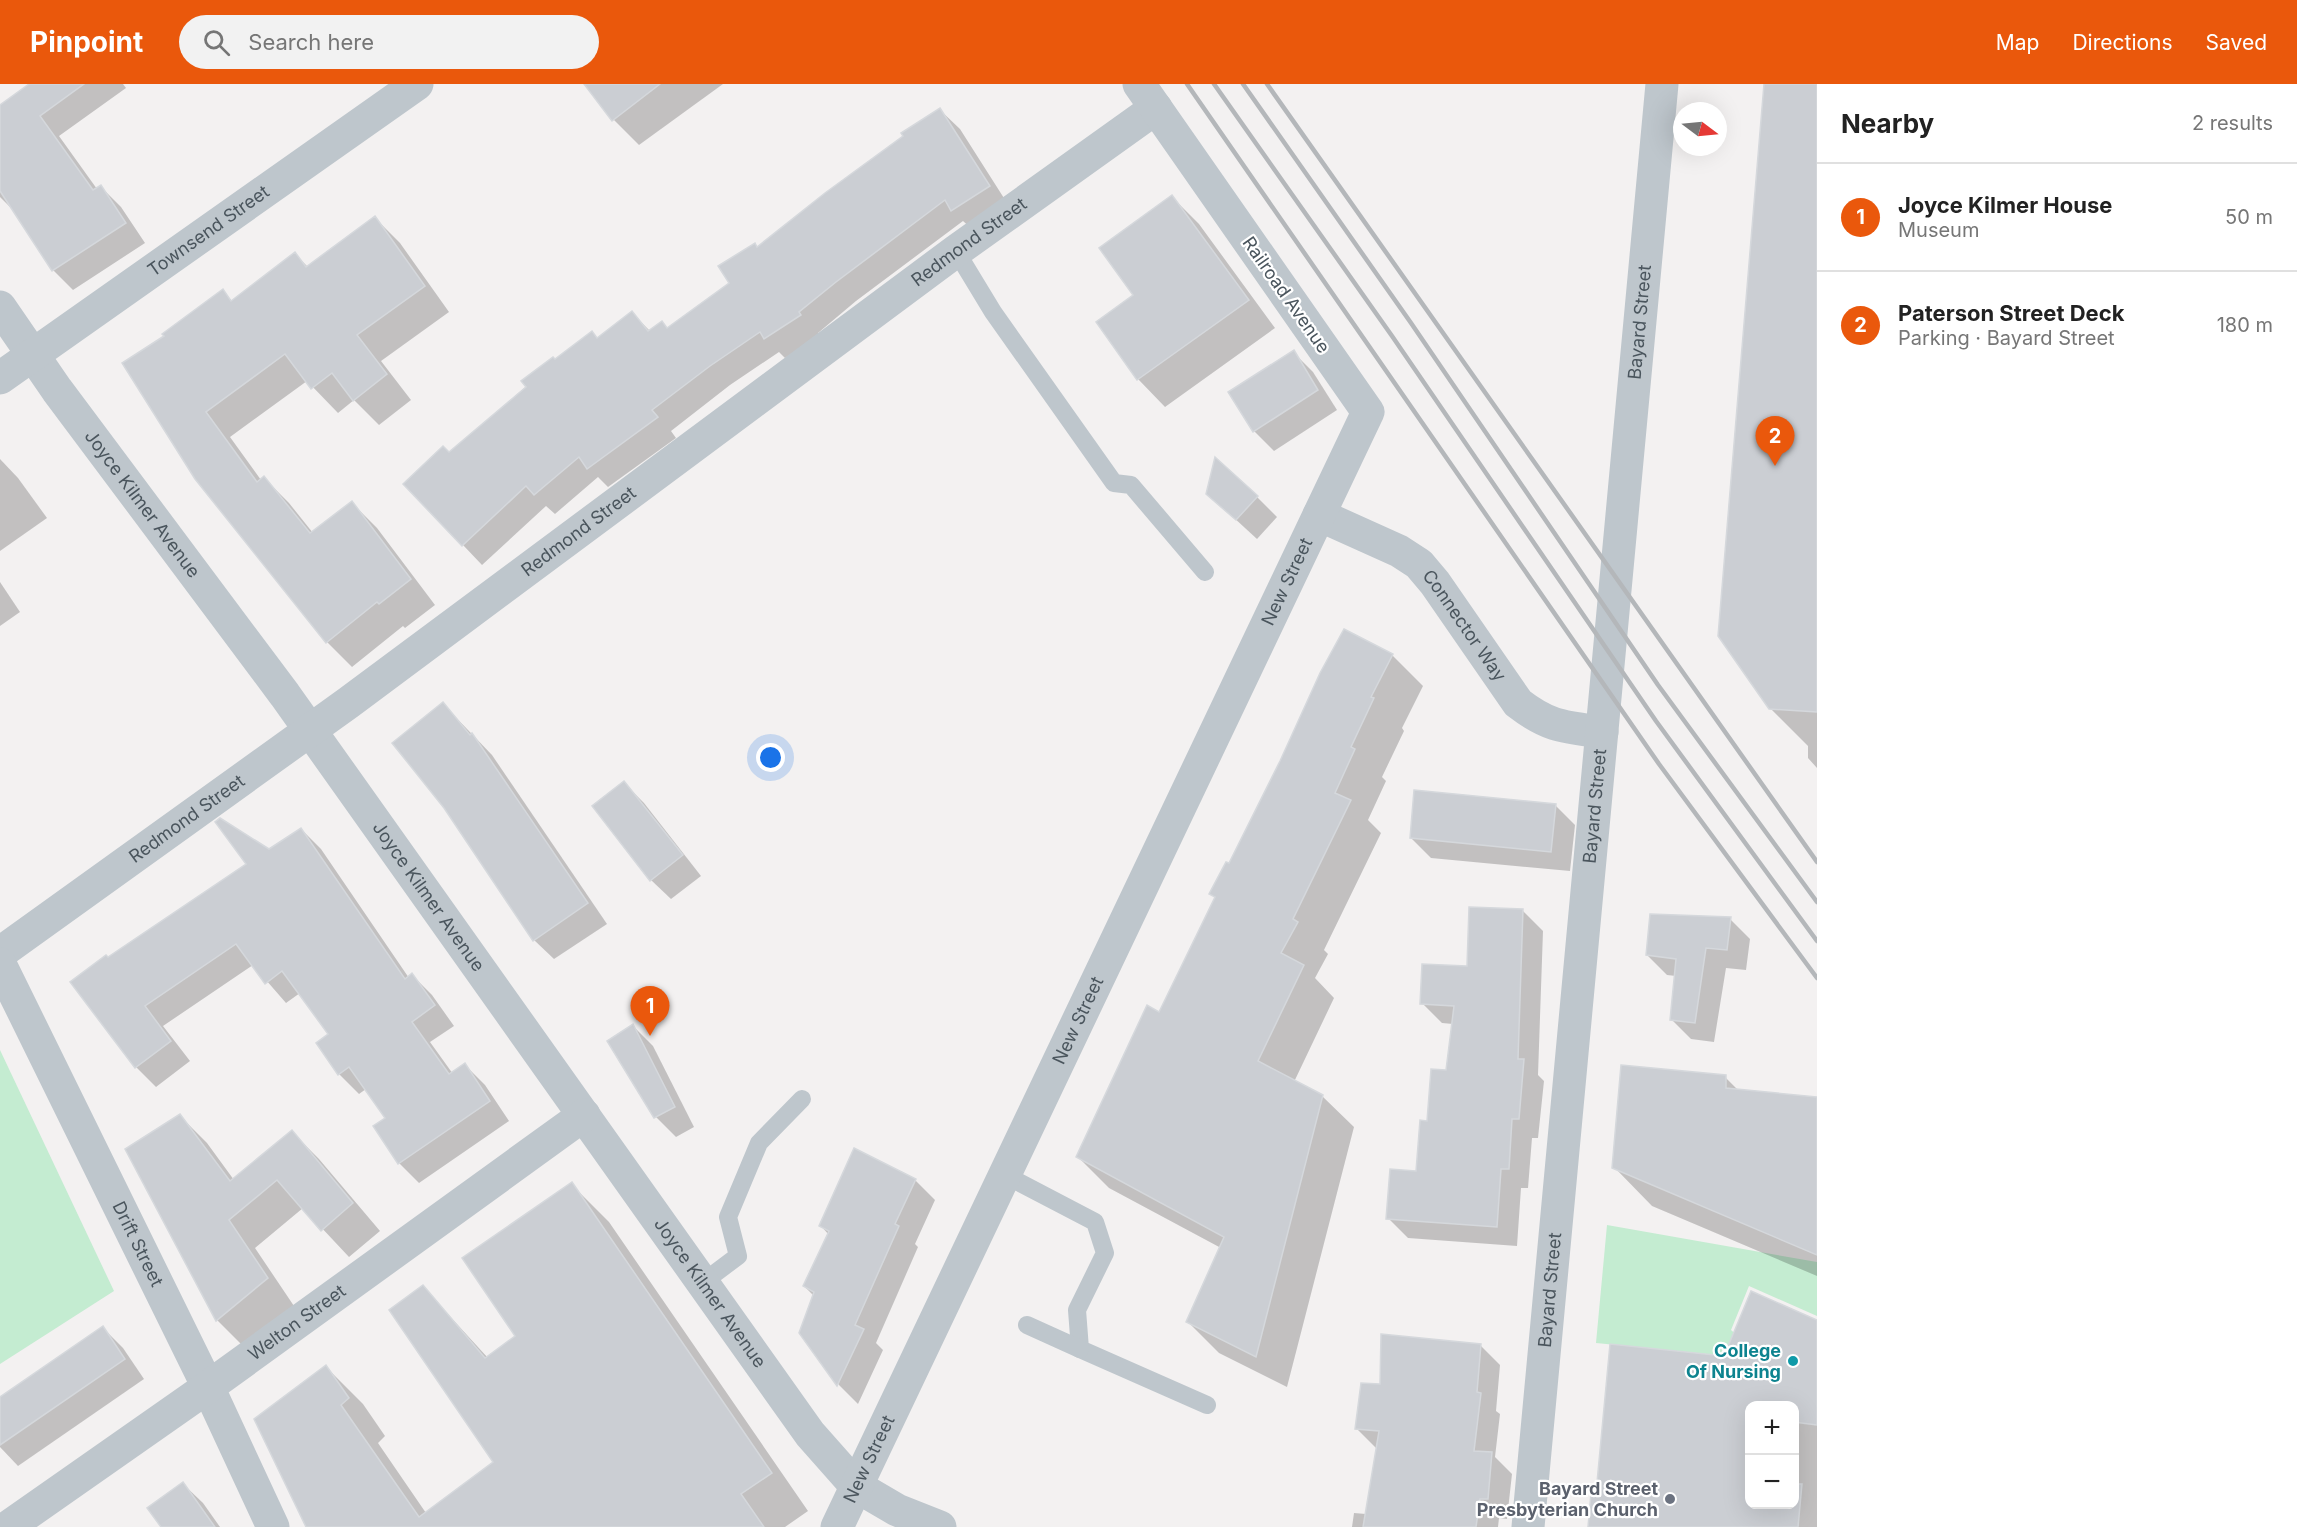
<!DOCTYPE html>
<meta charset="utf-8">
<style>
:root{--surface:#fff;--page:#f2f2f2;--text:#222;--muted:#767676;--line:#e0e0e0;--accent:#ea580c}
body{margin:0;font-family:Inter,sans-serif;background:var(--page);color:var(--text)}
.controls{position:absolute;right:18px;bottom:18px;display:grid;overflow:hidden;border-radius:12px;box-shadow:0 6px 24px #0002}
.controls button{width:54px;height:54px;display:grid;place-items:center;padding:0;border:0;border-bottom:2px solid var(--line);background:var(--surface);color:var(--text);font:30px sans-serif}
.compass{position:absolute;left:1673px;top:18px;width:54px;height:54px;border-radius:50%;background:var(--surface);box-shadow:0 6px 24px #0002;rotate:106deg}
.you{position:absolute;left:771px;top:674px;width:21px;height:21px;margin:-15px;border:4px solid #fff;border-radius:50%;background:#1a73e8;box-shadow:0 0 0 9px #1a73e833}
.badge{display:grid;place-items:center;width:39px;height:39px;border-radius:50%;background:var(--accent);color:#fff;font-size:20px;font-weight:700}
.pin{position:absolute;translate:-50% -50px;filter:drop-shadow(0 2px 3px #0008)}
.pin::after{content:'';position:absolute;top:32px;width:21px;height:18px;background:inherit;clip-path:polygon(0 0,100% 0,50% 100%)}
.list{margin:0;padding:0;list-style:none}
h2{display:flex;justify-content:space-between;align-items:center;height:78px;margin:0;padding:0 24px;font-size:26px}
h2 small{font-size:20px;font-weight:400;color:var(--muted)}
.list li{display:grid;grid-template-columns:39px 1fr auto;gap:18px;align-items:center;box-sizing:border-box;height:108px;padding:0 24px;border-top:2px solid var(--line)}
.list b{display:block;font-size:22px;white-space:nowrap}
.list p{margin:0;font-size:20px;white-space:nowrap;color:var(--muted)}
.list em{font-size:20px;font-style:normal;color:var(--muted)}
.icon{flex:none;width:33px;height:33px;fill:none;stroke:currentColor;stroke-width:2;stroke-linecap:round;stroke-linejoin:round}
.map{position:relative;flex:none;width:1817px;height:1443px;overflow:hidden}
header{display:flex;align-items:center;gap:36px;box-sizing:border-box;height:84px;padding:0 30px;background:var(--accent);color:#fff}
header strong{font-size:28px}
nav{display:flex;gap:33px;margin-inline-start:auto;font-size:21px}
.search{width:420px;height:54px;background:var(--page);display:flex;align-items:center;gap:15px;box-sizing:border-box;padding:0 21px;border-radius:33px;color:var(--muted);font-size:22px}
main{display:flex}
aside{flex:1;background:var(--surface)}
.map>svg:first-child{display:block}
.green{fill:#c4ecd1}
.shadow{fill:#0003;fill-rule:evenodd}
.building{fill:#cbced3;stroke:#d5d8dc;stroke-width:1.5}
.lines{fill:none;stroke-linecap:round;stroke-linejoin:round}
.lane{stroke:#bec6cc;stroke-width:18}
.street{stroke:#bec6cc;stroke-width:33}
.rail{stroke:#b4b7ba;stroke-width:4.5}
.culture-dot{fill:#0f9aa8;stroke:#fff;stroke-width:2}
.worship-dot{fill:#6b7280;stroke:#fff;stroke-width:2}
.labels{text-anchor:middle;stroke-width:4.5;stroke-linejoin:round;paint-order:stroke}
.street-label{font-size:18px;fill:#4a555d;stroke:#fff}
.culture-label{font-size:18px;font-weight:bold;fill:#0d838f;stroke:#fff;text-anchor:end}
.worship-label{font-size:18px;font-weight:bold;fill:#5b616d;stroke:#fff;text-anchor:end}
</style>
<header>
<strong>Pinpoint</strong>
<div class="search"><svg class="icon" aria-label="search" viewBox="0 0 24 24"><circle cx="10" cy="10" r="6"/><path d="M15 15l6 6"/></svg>Search here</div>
<nav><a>Map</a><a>Directions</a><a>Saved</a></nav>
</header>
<main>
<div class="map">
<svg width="1817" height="1443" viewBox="0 0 1817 1443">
<rect width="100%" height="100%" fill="#f3f1f1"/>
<g class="green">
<path d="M0,966L114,1207L0,1280Z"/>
<path d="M1607,1141L1817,1178V1232L1749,1202L1731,1246L1740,1254L1737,1273L1596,1259Z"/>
</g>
<g class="shadow">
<path d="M32,0H123L126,4L59,52L97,105L101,103L121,123L145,159L73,206L53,186L16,129L0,113V23Z"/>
<path d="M586,0H723L639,61L614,36Z"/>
<path d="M1766,0H1817V684L1808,674V662L1770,624Z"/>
<path d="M940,26L960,45L1009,122L973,146L963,137L856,217L818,249L820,252L785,274L779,268L730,301L671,347L676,354L608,403L598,393L555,430L546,422L482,481L463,461L449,370L555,277L598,255L632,229L650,247L662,239L668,245L731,200L758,164Z"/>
<path d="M1172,113L1199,140L1275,244L1165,323L1138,295L1098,238L1135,211Z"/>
<path d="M375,134L400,159L449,228L381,277L411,316L379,341L354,316L338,329L307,297L230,353L261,396L264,394L289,419L313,449L352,419L377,444L435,521L405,544L403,542L352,583L327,558L166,252L223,207L233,218L295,170L308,183Z"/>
<path d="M1293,268L1313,288L1337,326L1274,367L1254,347Z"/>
<path d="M0,375L18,394L47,434L0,467Z"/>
<path d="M1208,410L1257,413L1277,433L1257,455Z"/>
<path d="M0,498L20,528L0,542Z"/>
<path d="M1392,571L1423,602L1402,644L1404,647L1382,693L1386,697L1368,736L1381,749L1324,866L1328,870L1315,894L1334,914L1294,998L1322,1012L1354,1043L1287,1303L1219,1269L1188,1238L1221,1164L1109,1104L1078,1073L1160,930L1216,815L1211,810L1229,781Z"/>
<path d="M443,620L492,671L607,840L554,875L534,856Z"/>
<path d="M624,699L644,719L701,792L671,815L651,796Z"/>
<path d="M1555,721L1575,741L1570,787L1431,774L1411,754Z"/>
<path d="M301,745L321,765L409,894L412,891L432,911L454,942L430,958L453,990L465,981L485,1001L509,1037L419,1099L399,1079L387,1034L366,1005L359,1010L339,990L330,951L300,909L286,919L253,881L163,942L190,977L156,1003L136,983L72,898Z"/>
<path d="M1523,827L1543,847L1538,991L1544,997L1538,1054H1532L1528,1104H1521L1517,1162L1408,1154L1388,1134L1417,1088L1429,1038L1447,987L1453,940L1442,939L1422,919L1468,884Z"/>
<path d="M1730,835L1750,855L1746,886L1726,884L1714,958L1691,955L1671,935L1676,892L1667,891L1647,871Z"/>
<path d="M633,942L653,962L694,1043L676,1053L656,1033L609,957Z"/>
<path d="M1725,993L1739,1007L1817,1015V1192L1652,1122L1614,1083Z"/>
<path d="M180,1032L207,1059L234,1096L292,1048L319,1075L380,1147L349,1173L303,1124L255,1164L294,1222L244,1263L217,1236Z"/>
<path d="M915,1096L935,1116L915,1160L918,1163L876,1259L883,1266L858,1320L839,1301L801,1249L814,1212L804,1202L829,1151L821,1142Z"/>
<path d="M571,1100L609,1138L808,1427L785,1443H308L326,1283L363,1320L385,1352L378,1359L426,1429L496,1378L423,1203L488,1274L517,1252Z"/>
<path d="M1817,1237V1443H1590L1597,1411L1725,1273ZM1750,1322H1794V1420H1750Z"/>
<path d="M103,1244L123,1264L144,1295L18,1382L0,1363V1315Z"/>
<path d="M1480,1261L1500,1281L1496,1327L1500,1330L1495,1373L1512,1390L1507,1435L1499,1434L1498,1443H1352L1354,1429L1366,1430L1378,1366L1357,1345L1382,1302Z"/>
<path d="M183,1400L203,1419L220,1443H162Z"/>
</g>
<g class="building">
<path d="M29,0H84L40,32L93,106L101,101L126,139L52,187L0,107V21Z"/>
<path d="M584,0H660L612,37Z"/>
<path d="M1764,0H1817V628L1769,625L1718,552Z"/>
<path d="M940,24L990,102L951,127L945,116L836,198L799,228L801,231L764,255L760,248L710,282L652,326L658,333L587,385L579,373L534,411L526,402L462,462L403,400L443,362L449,368L526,303L521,297L553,273L555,275L592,247L597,254L632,227L648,247L662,237L667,244L729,199L718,182L755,159L757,163L825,109L903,52L901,49Z"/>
<path d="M1172,111L1249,216L1137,296L1096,238L1133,211L1099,164Z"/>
<path d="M375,132L425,202L357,251L387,290L353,317L332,289L311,305L285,270L206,328L257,398L264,392L310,449L352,417L411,495L379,520L377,518L326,559L195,395L122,279L164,252L162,250L223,205L231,217L295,168L306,183Z"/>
<path d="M1294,266L1318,306L1253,348L1228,308Z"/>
<path d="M1215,373L1258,412L1236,436L1206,410Z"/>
<path d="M1344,545L1393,570L1371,613L1374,614L1351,663L1355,665L1335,709L1351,716L1293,835L1298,838L1281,869L1304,881L1258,977L1323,1011L1256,1273L1186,1238L1224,1153L1076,1073L1147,921L1159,928L1215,813L1209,810L1226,778L1229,779L1280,677L1320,589Z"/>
<path d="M443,618L470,651L472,649L588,819L533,857L444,724L392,659Z"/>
<path d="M624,697L683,771L650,797L592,722Z"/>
<path d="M1414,706L1556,720L1551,768L1410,754Z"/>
<path d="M220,734L269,765L301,744L405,895L412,889L435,921L412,938L449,990L465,979L490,1017L398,1080L373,1042L385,1034L349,983L338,991L316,959L328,950L282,887L265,900L236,860L145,922L171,957L135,984L70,898L106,871L108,873L246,780L215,738Z"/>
<path d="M1469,823L1523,825L1518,975H1524L1519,1035H1512L1509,1085H1501L1497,1143L1386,1135L1390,1085L1416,1087L1420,1036L1427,1037L1431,985L1446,986L1454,922L1420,920L1422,880L1467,882Z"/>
<path d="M1650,830L1731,833L1727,866L1706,864L1695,939L1670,936L1676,875L1646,871Z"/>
<path d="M633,940L675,1023L654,1034L607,957Z"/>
<path d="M1621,981L1726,991V1004L1817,1013V1171L1612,1084Z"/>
<path d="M180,1030L230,1097L292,1046L353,1119L321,1147L277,1096L229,1136L268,1194L216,1237L125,1065Z"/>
<path d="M854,1064L916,1095L895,1140L899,1142L855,1241L864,1245L837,1302L799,1249L814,1208L803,1202L829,1147L819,1142Z"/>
<path d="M572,1098L772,1389L741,1410L764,1443H306L254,1335L326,1281L349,1314L341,1321L419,1433L493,1378L389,1226L423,1201L485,1274L515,1252L462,1174Z"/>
<path d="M1751,1207L1817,1236V1341L1794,1338V1322H1749V1420H1794V1400H1802L1798,1443H1588L1591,1409H1596L1610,1260L1724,1272Z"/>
<path d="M103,1242L125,1275L0,1361V1313Z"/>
<path d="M1381,1250L1481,1260L1477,1308L1481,1309L1474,1367L1492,1368L1488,1415H1480L1476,1443H1363L1379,1347L1355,1345L1361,1299L1380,1300Z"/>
<path d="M183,1398L215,1443H161L147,1424Z"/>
</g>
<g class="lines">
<g class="lane">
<path d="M956,167L993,228L1114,399L1131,401L1205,488"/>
<path d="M1005,1091L1095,1138L1105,1169L1077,1226L1080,1265L1207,1321"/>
<path d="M702,1199L738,1172L728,1133L759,1059L802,1015"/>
<path d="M1027,1241L1080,1265"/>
</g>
<g class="street">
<path id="s1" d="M0,223L57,306L285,611L810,1350L856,1402L897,1426L940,1443"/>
<path id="s2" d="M0,294L417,0"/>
<path id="s3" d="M1319,431L1399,467L1419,480L1435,499L1518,619C1549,643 1564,643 1602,648"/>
<path id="s4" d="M0,869L348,619L956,167L1156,24"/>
<path id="s5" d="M0,880L208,1303L273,1443"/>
<path id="s6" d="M8,1443L208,1303L584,1031"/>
<path id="s7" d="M837,1443L1368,328L1139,0"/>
<path id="s8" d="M1528,1443L1662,0"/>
</g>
<g class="rail">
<path d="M1187,0L1659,680L1817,894"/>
<path d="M1214,0L1392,252L1656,637L1817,857"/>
<path d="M1243,0L1411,239L1658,601L1817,818"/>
<path d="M1267,0L1817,778"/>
</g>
</g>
<circle class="culture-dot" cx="1793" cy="1277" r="6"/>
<circle class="worship-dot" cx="1670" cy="1415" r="6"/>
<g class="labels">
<g class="street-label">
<text dy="6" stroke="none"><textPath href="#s2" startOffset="255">Townsend Street</textPath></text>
<text dy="6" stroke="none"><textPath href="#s4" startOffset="1202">Redmond Street</textPath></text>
<text transform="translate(1286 211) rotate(55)" y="6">Railroad Avenue</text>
<text dy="6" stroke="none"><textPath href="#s8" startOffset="1210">Bayard Street</textPath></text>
<text dy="6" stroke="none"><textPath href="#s1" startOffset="243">Joyce Kilmer Avenue</textPath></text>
<text dy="6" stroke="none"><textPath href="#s4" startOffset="716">Redmond Street</textPath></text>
<text dy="6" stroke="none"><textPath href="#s7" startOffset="1047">New Street</textPath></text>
<text dy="6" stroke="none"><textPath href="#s3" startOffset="188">Connector Way</textPath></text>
<text dy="6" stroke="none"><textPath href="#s8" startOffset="724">Bayard Street</textPath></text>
<text dy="6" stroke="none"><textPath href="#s4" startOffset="230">Redmond Street</textPath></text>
<text dy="6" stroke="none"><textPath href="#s1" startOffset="729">Joyce Kilmer Avenue</textPath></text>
<text dy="6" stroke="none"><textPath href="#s7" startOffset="561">New Street</textPath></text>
<text dy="6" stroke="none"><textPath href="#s5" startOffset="312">Drift Street</textPath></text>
<text dy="6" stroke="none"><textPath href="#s8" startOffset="238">Bayard Street</textPath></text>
<text dy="6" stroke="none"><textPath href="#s1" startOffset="1215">Joyce Kilmer Avenue</textPath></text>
<text dy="6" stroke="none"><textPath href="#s6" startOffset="354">Welton Street</textPath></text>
<text dy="6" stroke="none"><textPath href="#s7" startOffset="75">New Street</textPath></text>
</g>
<g class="culture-label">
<text x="1781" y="1273">College<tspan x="1781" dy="21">Of Nursing</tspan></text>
</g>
<g class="worship-label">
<text x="1658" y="1411">Bayard Street<tspan x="1658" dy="21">Presbyterian Church</tspan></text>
</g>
</g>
</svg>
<div class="controls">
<button>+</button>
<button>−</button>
</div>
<svg class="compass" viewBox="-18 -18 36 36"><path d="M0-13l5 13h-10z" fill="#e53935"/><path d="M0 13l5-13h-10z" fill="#767676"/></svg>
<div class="you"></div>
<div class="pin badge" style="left:650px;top:952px">1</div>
<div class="pin badge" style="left:1775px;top:382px">2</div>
</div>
<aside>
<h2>Nearby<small>2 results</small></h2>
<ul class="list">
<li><span class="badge">1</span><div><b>Joyce Kilmer House</b><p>Museum</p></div><em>50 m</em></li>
<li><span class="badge">2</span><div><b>Paterson Street Deck</b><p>Parking · Bayard Street</p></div><em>180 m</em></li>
</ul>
</aside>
</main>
